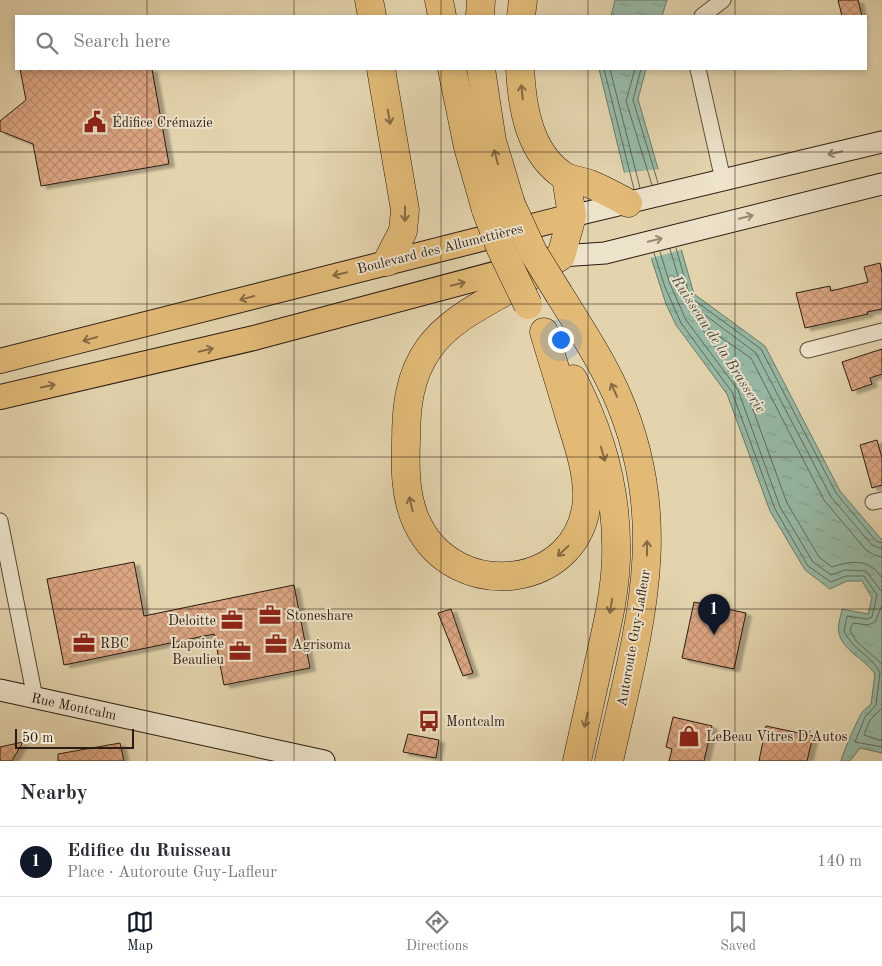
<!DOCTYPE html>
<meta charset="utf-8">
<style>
:root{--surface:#fff;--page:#f2f2f3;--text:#2b2b33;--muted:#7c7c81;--line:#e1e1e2;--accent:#111827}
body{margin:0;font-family:"Old Standard TT",serif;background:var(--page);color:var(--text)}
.scale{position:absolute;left:15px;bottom:12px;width:119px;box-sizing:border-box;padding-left:5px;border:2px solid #2b1b14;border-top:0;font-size:14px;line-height:18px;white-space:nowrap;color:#2b1b14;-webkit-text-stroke:4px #ede3ca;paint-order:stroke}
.you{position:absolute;left:560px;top:339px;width:18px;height:18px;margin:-12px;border:4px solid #fff;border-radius:50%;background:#1a73e8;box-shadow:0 0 0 8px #1a73e833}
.badge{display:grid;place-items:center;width:32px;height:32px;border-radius:50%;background:var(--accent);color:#fff;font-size:16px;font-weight:700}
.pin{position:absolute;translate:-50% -41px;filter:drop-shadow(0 1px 2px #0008)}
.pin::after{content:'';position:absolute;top:26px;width:18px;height:15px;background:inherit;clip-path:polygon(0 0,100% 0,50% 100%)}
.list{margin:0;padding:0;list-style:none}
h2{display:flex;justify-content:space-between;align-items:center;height:65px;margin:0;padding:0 20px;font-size:21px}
h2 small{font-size:16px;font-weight:400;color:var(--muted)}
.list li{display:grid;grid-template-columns:32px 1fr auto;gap:15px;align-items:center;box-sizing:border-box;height:70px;padding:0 20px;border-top:1px solid var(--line)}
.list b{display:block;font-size:19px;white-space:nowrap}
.list p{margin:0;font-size:16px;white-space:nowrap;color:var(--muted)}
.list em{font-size:16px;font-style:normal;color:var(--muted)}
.icon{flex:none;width:28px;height:28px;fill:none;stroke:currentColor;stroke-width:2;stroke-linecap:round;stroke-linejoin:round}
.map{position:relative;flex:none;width:882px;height:761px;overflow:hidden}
.search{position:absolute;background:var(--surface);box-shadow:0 2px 8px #0003;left:15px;right:15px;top:15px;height:55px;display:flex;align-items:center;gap:12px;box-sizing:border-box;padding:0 18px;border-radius:0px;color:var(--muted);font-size:19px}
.sheet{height:135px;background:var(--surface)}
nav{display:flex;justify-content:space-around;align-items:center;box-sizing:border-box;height:70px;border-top:1px solid var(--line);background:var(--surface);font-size:14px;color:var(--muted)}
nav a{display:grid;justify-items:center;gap:2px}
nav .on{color:var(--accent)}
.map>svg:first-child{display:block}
.water{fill:url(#water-ripples);stroke:#6b7a6b}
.pier{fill:#e3d4ad}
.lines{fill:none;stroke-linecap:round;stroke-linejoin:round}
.shore{stroke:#606a5c;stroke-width:1}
.building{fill:url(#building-cross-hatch);stroke:#2b1b14;filter:url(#shadow)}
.street-casing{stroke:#59493a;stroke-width:17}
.secondary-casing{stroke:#2b1b14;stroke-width:23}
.primary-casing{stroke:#2b1b14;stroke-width:26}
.highway-casing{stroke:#2b1b14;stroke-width:29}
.street{stroke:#ede3ca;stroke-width:15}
.secondary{stroke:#ede3ca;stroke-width:21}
.primary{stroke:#e2ba76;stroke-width:24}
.highway{stroke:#e2ba76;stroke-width:28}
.highway-bridge-casing{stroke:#2b1b14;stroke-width:29;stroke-linecap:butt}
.highway-bridge{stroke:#e2ba76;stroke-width:28}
.oneway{stroke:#866a45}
.oneway2{stroke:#968978}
.grid{fill:none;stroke:#2b1b14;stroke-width:1;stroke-opacity:0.55}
.labels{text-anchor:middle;stroke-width:4;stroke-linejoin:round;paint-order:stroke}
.poi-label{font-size:14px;fill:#2b1b14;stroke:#ede3ca;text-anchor:start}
.street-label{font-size:14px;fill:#2b1b14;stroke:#ede3ca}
.water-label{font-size:15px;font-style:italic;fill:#4b4a40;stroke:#ede3ca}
</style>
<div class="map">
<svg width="882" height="761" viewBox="0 0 882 761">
<defs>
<pattern id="water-ripples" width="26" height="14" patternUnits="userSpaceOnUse" patternTransform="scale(1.25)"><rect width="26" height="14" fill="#96b9a5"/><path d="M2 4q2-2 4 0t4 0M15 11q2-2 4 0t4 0" fill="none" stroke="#819e8d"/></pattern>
<pattern id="building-cross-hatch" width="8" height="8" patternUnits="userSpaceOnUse" patternTransform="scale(1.25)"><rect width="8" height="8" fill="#dca682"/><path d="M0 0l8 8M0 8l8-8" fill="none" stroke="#bd8e6f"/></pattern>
<filter id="shadow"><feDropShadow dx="5.5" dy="3" stdDeviation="1" flood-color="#0004"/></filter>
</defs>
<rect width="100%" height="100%" fill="#e3d4ad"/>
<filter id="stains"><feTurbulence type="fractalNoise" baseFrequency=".004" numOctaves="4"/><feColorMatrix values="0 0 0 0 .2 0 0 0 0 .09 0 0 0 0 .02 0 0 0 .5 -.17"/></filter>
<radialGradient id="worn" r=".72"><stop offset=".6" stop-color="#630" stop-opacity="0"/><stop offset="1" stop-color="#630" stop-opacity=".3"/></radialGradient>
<g class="water">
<path d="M615,0H667L662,16H611Z"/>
<path d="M599,69H646L638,99L694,294L765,346L840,491L882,540V753L860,748L850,761H841C842,755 856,723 860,716C862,711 867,708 871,704L875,674C866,660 842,650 839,633C837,626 841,616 842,609L868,614L872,598L862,581H847L830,589L805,570L770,511L727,394L676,325L666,304L627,183Z"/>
</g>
<path class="pier" d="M661,169L684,249L648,259L621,173Z"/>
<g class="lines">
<g class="shore">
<path d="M604,69L634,189"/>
<path d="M610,69L640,188"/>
<path d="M635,69L626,101L652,185"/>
<path d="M641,69L633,100L658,183"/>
<path d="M676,248L690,297L761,349L836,493L876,541L882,543"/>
<path d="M670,249L685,300L756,353L831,497L872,545L882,549"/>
<path d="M660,252L670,284L686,320L738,390L780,507L813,562L831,575L845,570L866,571L882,592"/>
<path d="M654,253L665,287L681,323L732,392L775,509L808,566L831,582L846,576H864L877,595L872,617L867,619L847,616L844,631C853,651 873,656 880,673L876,705L865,717L855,742L882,747"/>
<path d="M882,557L874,555L866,550L824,500L751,358L704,326L703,330L744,385L787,503L819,557L832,567C852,560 870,559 882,578"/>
<path d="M882,605L875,622L868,625L853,623L850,630L856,641L882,664"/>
<path d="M882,708L870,720L864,735L882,741"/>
</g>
</g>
<g class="building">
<path d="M838,0H858L862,16H842Z"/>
<path d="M20,69H152L169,164L41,186L33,144L0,131V121L26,100Z"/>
<path d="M880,263L882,273V309L867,312L868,314L805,328L796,293L830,286L831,291L868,282L864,267Z"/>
<path d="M882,349V374L870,378L872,384L852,391L842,362Z"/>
<path d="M877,440L882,458V485L872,488L860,445Z"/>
<path d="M134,562L144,616L294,585L310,668L224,685L214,634L64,665L47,579Z"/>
<path d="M694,602L746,613L734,669L682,658Z"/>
<path d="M451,609L473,673L463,676L438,613Z"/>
<path d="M673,717L712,726L704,761H669L672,749L666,747Z"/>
<path d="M766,726L813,736L807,761H759Z"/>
<path d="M408,734L439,740L436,758L403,752Z"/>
<path d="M23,742L12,761H0V747Z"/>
<path d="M120,743L124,761H58V754Z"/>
</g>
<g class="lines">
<g class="street-casing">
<g id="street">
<path d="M702,16L723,0"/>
<path d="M698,69L723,180"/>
<path d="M808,350L882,331"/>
<path d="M873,502L882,500"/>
<path d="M0,521L35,698"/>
</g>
</g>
<g class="secondary-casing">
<g id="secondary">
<path d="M572,216L882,142"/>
<path d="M561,256L605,253L882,184"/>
<path d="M0,690L324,761"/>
</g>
</g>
<g class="primary-casing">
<g id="primary">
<path d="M0,361L572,216"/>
<path d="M0,397L254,338L528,265"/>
</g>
</g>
<g class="highway-casing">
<g id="highway">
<path d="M369,0L372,16"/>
<path d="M439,0L442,16"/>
<path d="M480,16L481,0"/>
<path d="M521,16L523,0"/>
<path d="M381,69L405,210L403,231L387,262"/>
<path d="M452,69L468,147L486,210"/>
<path d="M481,69L492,141L511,204"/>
<path d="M520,69C522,107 529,153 564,176C571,180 582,181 590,184C603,189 615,196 628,203"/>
<path d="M559,294C579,326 600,358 616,393C674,523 638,630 609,761"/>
<path d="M544,332C552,359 561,387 569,415C577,441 588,471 587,499C581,590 455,604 417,523C405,498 405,468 406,441C406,408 409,376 429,348C448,322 476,308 504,292C523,281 542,268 561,256L572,216L566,177"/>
<path d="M573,379C602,435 618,496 616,559C615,591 608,622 601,653C593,689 585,725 577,761"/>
</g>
</g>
<use href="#street" class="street"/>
<use href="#secondary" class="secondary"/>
<use href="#primary" class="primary"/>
<use href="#highway" class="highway"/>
<g class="highway-bridge-casing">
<g id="highway-bridge">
<path d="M511,204L533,252L559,294"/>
<path d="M486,210L501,249L528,305"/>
</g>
</g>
<use href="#highway-bridge" class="highway-bridge"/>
</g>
<defs><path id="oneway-shaft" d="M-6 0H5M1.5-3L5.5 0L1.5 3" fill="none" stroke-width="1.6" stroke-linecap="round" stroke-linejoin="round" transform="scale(1.25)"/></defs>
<g class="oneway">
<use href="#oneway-shaft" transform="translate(522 92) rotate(-96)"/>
<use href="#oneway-shaft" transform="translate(389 117) rotate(80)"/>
<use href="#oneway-shaft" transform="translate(496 157) rotate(-105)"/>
<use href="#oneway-shaft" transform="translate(405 214) rotate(90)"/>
<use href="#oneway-shaft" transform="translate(340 274) rotate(166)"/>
<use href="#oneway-shaft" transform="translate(458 284) rotate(-14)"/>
<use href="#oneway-shaft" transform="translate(247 298) rotate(165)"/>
<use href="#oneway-shaft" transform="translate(90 339) rotate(165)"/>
<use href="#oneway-shaft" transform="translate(206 350) rotate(-13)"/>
<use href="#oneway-shaft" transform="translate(48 386) rotate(-12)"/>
<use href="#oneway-shaft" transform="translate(614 390) rotate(-114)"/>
<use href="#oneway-shaft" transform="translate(603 454) rotate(74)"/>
<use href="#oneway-shaft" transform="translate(411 504) rotate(-103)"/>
<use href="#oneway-shaft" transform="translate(647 548) rotate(-90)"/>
<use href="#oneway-shaft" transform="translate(563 551) rotate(137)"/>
<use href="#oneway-shaft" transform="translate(611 606) rotate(100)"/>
<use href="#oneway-shaft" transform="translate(586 720) rotate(102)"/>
</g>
<g class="oneway2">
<use href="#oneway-shaft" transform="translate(835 153) rotate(167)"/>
<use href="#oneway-shaft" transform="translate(746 217) rotate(-14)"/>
<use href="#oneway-shaft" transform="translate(655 240) rotate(-14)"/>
</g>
<path class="grid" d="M147,0V16M294,0V16M441,0V16M588,0V16M735,0V16M147,69V761M294,69V761M441,69V761M588,69V761M735,69V761M0,152H882M0,304H882M0,457H882M0,609H882"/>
<defs>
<g id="civic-bare" transform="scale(1.725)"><path d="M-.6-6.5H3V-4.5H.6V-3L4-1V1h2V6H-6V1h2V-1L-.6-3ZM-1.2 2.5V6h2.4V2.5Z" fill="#8f2418" stroke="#ede3ca" stroke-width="2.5" paint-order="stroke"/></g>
<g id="office-bare" transform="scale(1.725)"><path d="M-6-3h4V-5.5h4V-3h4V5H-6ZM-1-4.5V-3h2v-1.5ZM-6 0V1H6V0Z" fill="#8f2418" stroke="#ede3ca" stroke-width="2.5" paint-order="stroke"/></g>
<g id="bus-bare" transform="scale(1.725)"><path d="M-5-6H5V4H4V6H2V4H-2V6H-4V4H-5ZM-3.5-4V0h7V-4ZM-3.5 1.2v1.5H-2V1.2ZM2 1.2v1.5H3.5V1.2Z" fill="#8f2418" stroke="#ede3ca" stroke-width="2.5" paint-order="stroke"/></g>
<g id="shop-bare" transform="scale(1.725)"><path d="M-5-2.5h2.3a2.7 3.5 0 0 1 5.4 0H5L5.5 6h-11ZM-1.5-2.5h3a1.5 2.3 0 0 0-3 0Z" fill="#8f2418" stroke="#ede3ca" stroke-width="2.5" paint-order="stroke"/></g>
</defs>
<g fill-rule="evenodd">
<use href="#civic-bare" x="95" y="122"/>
<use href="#office-bare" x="270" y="615"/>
<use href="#office-bare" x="232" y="620"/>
<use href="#office-bare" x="84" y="643"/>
<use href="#office-bare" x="276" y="644"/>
<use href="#office-bare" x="240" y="651"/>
<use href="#bus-bare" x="429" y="721"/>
<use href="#shop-bare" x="689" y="736"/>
</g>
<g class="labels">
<g class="poi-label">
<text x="112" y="127">Édifice Crémazie</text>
<text x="286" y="620">Stoneshare</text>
<text x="216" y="625" text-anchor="end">Deloitte</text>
<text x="100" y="648">RBC</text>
<text x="224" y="648" text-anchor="end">Lapointe<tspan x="224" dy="16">Beaulieu</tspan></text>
<text x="292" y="649">Agrisoma</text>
<text x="446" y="726">Montcalm</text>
<text x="706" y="741">LeBeau Vitres D'Autos</text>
</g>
<g class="street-label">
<text transform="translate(440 248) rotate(-14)" y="5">Boulevard des Allumettières</text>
<text transform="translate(633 638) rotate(-80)" y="5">Autoroute Guy-Lafleur</text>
<text transform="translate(74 706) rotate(12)" y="5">Rue Montcalm</text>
</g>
<g class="water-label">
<text transform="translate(719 344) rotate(57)" y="5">Ruisseau de la Brasserie</text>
</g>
</g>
<rect width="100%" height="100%" filter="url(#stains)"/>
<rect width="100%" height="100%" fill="url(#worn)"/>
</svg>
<div class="scale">50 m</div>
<div class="you"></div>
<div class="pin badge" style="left:714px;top:635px">1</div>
<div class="search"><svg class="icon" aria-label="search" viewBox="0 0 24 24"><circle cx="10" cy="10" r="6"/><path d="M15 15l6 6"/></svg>Search here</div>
</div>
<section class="sheet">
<h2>Nearby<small></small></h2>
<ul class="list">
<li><span class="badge">1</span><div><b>Edifice du Ruisseau</b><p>Place · Autoroute Guy-Lafleur</p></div><em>140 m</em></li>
</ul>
</section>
<nav>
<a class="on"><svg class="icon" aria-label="map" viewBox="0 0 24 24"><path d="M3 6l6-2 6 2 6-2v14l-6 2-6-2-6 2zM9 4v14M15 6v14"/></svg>Map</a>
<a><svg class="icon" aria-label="directions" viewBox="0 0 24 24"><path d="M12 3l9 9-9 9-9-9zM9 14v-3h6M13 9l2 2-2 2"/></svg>Directions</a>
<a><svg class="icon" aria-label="saved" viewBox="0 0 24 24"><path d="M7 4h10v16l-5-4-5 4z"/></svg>Saved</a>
</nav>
